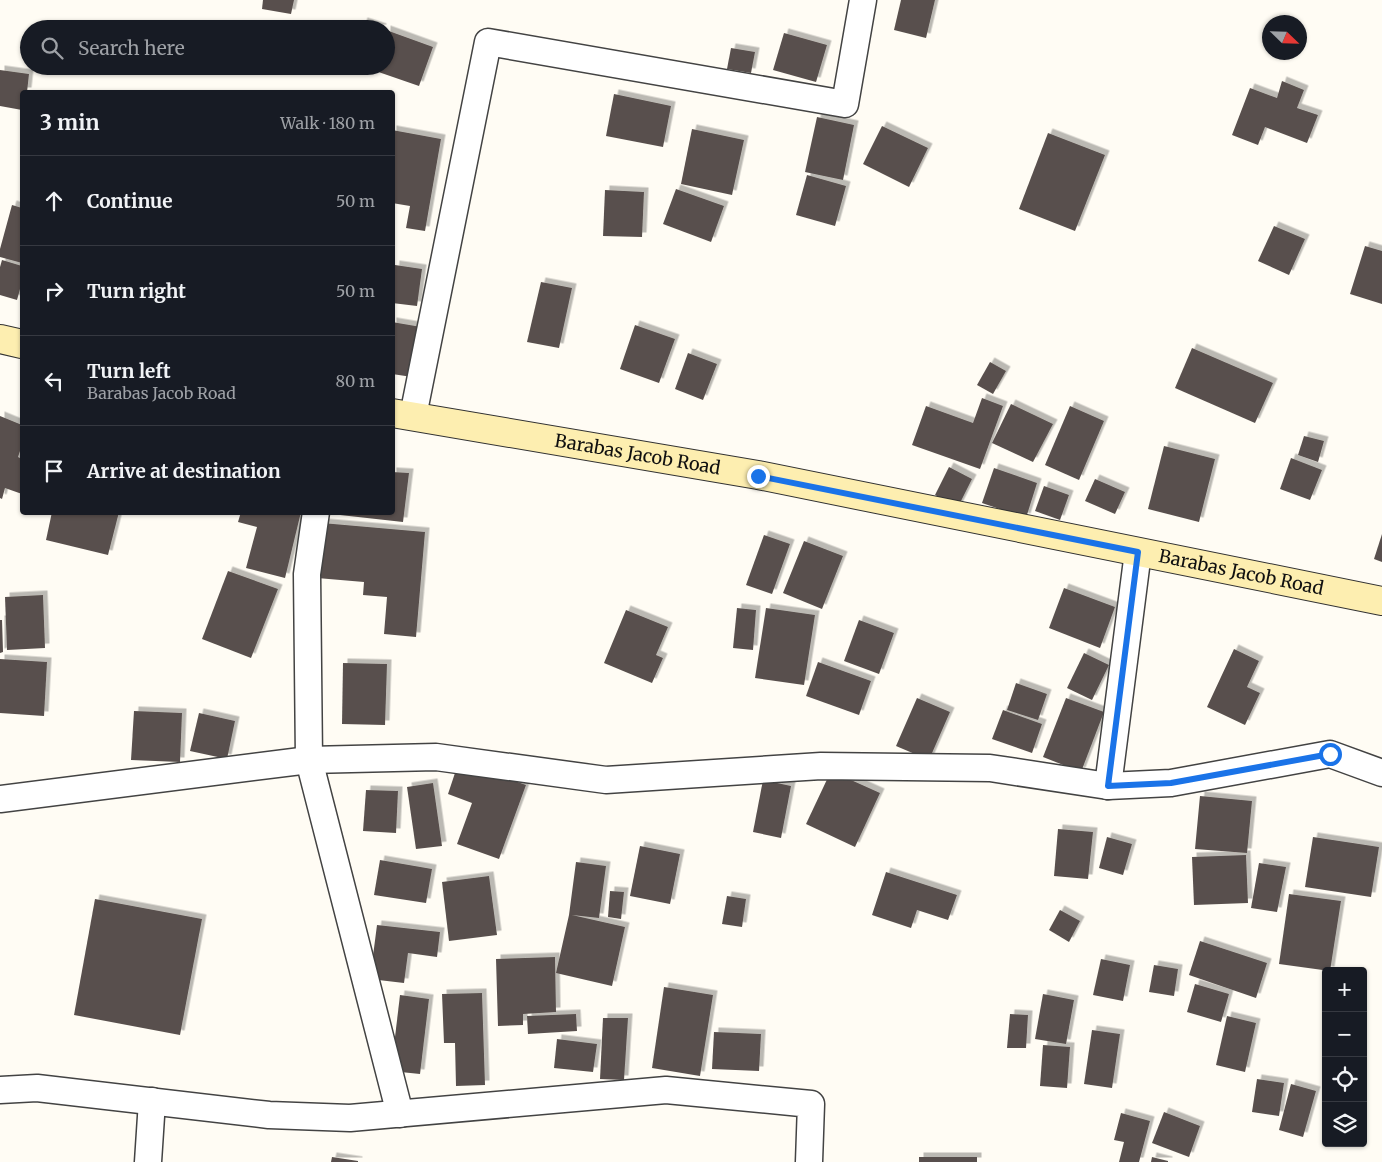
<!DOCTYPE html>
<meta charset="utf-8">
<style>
:root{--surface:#171b24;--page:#242831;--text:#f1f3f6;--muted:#9ea1a6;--line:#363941}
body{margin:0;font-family:Merriweather,serif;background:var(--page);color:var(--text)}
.controls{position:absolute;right:15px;bottom:15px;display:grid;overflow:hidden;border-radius:5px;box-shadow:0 1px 4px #0004}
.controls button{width:45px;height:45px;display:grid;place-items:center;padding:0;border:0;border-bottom:1px solid var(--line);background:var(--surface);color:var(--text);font:25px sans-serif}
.compass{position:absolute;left:1262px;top:15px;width:45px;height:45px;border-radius:50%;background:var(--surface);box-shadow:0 1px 4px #0004;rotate:113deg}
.stop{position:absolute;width:15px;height:15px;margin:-11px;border:4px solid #1a73e8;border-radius:50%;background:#fff}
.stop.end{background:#1a73e8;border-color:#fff;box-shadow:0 1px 5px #0008}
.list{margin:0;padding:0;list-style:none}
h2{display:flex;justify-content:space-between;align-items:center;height:65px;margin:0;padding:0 20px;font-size:21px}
h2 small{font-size:16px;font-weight:400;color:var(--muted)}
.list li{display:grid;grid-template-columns:32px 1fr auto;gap:15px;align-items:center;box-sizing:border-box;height:90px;padding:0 20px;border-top:1px solid var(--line)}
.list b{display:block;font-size:19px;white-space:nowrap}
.list p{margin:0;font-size:16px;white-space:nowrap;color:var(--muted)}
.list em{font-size:16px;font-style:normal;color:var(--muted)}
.icon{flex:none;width:28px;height:28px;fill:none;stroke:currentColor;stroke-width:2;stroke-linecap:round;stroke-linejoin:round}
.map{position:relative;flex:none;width:1382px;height:1162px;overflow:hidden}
.search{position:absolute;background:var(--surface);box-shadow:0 1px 4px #0004;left:20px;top:20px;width:375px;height:55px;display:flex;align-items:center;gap:12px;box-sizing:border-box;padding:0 18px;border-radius:28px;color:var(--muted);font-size:19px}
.panel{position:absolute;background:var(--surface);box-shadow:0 1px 4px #0004;left:20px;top:90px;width:375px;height:425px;border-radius:5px}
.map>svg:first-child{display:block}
.building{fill:#59504d;filter:url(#shadow)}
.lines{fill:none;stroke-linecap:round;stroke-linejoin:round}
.street-casing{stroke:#434343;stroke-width:29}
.secondary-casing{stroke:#323232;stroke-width:30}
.street{stroke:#fff;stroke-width:26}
.secondary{stroke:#fdeeb0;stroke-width:28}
.route{stroke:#1a73e8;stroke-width:6}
.labels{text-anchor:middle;stroke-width:5;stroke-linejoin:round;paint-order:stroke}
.street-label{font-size:18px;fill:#101010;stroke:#fff}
</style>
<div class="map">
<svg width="1382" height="1162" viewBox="0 0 1382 1162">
<defs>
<filter id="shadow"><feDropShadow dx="4.5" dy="-4.5" stdDeviation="0" flood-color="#0004"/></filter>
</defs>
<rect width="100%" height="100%" fill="#fffcf4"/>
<g class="building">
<path d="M263,0H294L291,14L262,9Z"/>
<path d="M901,0H935L926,38L894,30Z"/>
<path d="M363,22L382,28V29H361Z"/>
<path d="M386,30L433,47L419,86L364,67L386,66Z"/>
<path d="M784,33L827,45L816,82L773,70Z"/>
<path d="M731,48L755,52L751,73L727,69Z"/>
<path d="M0,70L29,74L27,92H22V110L0,106Z"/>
<path d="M1282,81L1304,90L1297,108L1318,115L1307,143L1265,127L1258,145L1232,135L1250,88L1277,98Z"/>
<path d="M614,94L671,106L663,147L606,136Z"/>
<path d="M817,117L854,125L843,180L805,172Z"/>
<path d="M882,126L928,148L909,187L863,164Z"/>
<path d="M692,129L744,140L732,195L681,184Z"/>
<path d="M392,130L441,139L425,231L406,228L410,206L392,203Z"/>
<path d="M1048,133L1105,155L1075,231L1019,209Z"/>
<path d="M807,175L846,186L835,226L796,215Z"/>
<path d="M676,189L724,206L711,242L663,224Z"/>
<path d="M605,190L644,192L642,237L603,236Z"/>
<path d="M12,205L22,208V263L0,257V249Z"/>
<path d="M1274,226L1305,239L1289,275L1258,261Z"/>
<path d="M1365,246L1382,251V304L1350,294Z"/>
<path d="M2,260L22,266V282L17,300L0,295V267Z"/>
<path d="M395,265L422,269L417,306L392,303Z"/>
<path d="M541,282L572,288L559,348L527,342Z"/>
<path d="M392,322L427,328L419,378L392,374Z"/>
<path d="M635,325L675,339L659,383L620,369Z"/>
<path d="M1192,348L1273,383L1255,423L1175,388Z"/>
<path d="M688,353L717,364L703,400L675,389Z"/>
<path d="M990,362L1006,371L993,394L977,385Z"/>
<path d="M982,398L1003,406L980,469L912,445L926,406L973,423Z"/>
<path d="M1011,404L1053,424L1033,462L992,443Z"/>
<path d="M1070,406L1104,421L1079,480L1045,465Z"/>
<path d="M0,416L22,425V445L18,457L22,459V494L5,488L2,499L0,498Z"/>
<path d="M1304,436L1324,441L1318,462L1298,455Z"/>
<path d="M1164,446L1215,459L1199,522L1148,509Z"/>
<path d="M1291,458L1322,470L1310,500L1280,489Z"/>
<path d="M949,467L972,479L958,507L935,495Z"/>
<path d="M994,468L1037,483L1026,518L982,503Z"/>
<path d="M392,472L409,473L403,522L331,514L392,512Z"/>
<path d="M1095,479L1125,492L1115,514L1085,501Z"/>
<path d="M1044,486L1069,495L1060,520L1035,511Z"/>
<path d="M52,512H119L108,555L46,540Z"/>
<path d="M241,512H301L285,578L246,568L257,527L238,522Z"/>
<path d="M322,523L425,532L416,637L384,634L387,597L363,595L364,582L317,578Z"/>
<path d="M1382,534V562L1374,559Z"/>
<path d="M764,535L790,544L772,594L746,585Z"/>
<path d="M804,541L843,556L822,609L783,593Z"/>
<path d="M228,571L278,589L251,658L202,639Z"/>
<path d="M1064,588L1115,607L1100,648L1049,628Z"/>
<path d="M43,595L45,648L7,650L5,597Z"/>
<path d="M737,608L756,610L753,650L733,648Z"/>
<path d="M766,608L815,615L804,685L755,678Z"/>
<path d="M626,610L668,627L656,655L663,658L652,683L604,663Z"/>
<path d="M0,620H2L3,652L0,653Z"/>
<path d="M859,620L894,633L879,674L844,661Z"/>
<path d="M1234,649L1259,661L1247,687L1260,693L1245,725L1207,707Z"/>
<path d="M1084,653L1109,665L1092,700L1067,688Z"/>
<path d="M0,659L47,662L44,716L0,713Z"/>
<path d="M818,662L871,681L859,715L806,696Z"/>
<path d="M343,663L387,664L385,725L342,724Z"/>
<path d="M1016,683L1047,694L1038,720L1007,710Z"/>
<path d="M917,698L950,712L929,760L896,746Z"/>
<path d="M1066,698L1104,712L1081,772L1043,757Z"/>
<path d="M1003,710L1042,724L1032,753L992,739Z"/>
<path d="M134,711L182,713L180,762L131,760Z"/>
<path d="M199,713L235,721L227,759L190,751Z"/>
<path d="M459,761L526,785L499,859L457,844L472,803L448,794Z"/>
<path d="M831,771L880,793L855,847L806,824Z"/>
<path d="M763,780L791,786L781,838L753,832Z"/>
<path d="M433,783L442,846L416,849L407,787Z"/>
<path d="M366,790L398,791L396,833L363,831Z"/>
<path d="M1200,796L1252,801L1247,853L1195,849Z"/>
<path d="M1058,829L1093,832L1088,879L1054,876Z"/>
<path d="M1107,837L1132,844L1123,875L1099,868Z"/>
<path d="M1313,837L1379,847L1371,897L1305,887Z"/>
<path d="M640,846L680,854L670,904L630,896Z"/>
<path d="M1246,855L1248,903L1194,905L1192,857Z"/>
<path d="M380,860L432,869L426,903L374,895Z"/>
<path d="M576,862L606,866L599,918L572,915L625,927L612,986L556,973L569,915Z"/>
<path d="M1259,863L1286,867L1277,912L1251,908Z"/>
<path d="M886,872L957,895L948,920L917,910L911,928L872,915Z"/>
<path d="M489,876L497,935L449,941L442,882Z"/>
<path d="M610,891L624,892L621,919L608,917Z"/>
<path d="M1289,894L1341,901L1330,971L1279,964Z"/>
<path d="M727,896L746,899L742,927L722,924Z"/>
<path d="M95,899L202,919L180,1035L74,1015Z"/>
<path d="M1060,910L1080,921L1069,942L1049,930Z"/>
<path d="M377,925L440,932L437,957L408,953L404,983L370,979Z"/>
<path d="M1200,941L1267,963L1256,998L1189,975Z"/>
<path d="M555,957L556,1012L523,1014V1025L498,1026L496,959Z"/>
<path d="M1101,959L1130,965L1123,1001L1093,995Z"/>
<path d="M1154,965L1178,969L1174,996L1149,992Z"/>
<path d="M1195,984L1229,994L1221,1022L1187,1012Z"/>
<path d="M664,987L713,995L700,1076L652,1068Z"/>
<path d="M482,993L485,1085L456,1086L455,1043H444L442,994Z"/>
<path d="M1043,994L1074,1000L1066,1044L1035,1039Z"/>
<path d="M400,995L429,999L420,1074L391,1071Z"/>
<path d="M576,1014L577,1031L528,1034L527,1016Z"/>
<path d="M1010,1014L1028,1015L1026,1048H1007Z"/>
<path d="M1227,1016L1256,1023L1245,1072L1216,1065Z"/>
<path d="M603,1018H628L624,1080L600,1079Z"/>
<path d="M1092,1030L1120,1034L1112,1088L1084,1084Z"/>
<path d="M714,1032L761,1034L759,1071L712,1069Z"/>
<path d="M557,1039L597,1044L593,1072L554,1068Z"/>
<path d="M1043,1045L1070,1047L1067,1088L1040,1086Z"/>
<path d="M1257,1079L1284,1083L1279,1116L1252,1112Z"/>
<path d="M1291,1084L1316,1091L1303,1137L1279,1130Z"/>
<path d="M1164,1112L1200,1126L1189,1157L1152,1143Z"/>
<path d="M1121,1113L1150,1121L1139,1162H1119L1124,1142L1114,1140Z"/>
<path d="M332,1157L358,1161V1162H331Z"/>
<rect x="919" y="1157" width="58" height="5"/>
<path d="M1152,1157L1168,1161V1162H1151Z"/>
</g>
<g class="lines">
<g class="street-casing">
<g id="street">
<path d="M413,416L488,42L845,104L863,0"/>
<path d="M316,512L307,574L309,760L400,1114"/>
<path d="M1108,786L1138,552"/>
<path d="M0,799L309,760L436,757L606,780L821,766L990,768L1108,786L1171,783L1330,754L1382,773"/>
<path d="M0,1090L37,1088L269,1115L350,1118L666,1090L811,1104L809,1162"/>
<path d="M148,1162L152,1101"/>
</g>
</g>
<g class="secondary-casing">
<g id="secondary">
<path d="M0,339L22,344"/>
<path id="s1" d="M392,413L758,475L1382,601"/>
</g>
</g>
<use href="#street" class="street"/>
<use href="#secondary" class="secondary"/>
</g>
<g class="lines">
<path class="route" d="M758,476L1138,552L1108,786L1171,783L1330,754"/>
</g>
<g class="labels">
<g class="street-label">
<text dy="6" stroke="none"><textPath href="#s1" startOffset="249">Barabas Jacob Road</textPath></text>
<text dy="6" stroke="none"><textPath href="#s1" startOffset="864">Barabas Jacob Road</textPath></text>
</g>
</g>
</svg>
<div class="controls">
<button>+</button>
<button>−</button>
<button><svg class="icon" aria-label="locate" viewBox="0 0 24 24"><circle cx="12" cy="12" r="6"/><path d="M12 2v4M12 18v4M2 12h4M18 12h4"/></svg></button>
<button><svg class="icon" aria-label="layers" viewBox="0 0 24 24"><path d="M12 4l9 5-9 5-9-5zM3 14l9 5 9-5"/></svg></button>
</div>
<svg class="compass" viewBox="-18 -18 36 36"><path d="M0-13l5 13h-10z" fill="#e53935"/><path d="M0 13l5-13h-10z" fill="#9ea1a6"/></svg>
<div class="stop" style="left:1330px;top:754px"></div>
<div class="stop end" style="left:758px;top:476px"></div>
<div class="search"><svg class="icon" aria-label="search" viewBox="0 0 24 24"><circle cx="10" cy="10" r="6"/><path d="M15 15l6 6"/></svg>Search here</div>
<section class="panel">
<h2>3 min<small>Walk · 180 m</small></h2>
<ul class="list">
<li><svg class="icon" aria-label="ahead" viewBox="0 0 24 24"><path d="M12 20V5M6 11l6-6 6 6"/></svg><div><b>Continue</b></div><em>50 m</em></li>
<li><svg class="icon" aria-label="right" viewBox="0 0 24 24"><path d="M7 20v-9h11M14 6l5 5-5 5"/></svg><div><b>Turn right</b></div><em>50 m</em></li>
<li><svg class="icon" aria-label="left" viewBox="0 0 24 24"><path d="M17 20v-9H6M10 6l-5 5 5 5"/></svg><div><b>Turn left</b><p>Barabas Jacob Road</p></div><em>80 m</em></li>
<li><svg class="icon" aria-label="arrive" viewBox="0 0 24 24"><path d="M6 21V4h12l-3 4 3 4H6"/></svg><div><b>Arrive at destination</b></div></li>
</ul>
</section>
</div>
